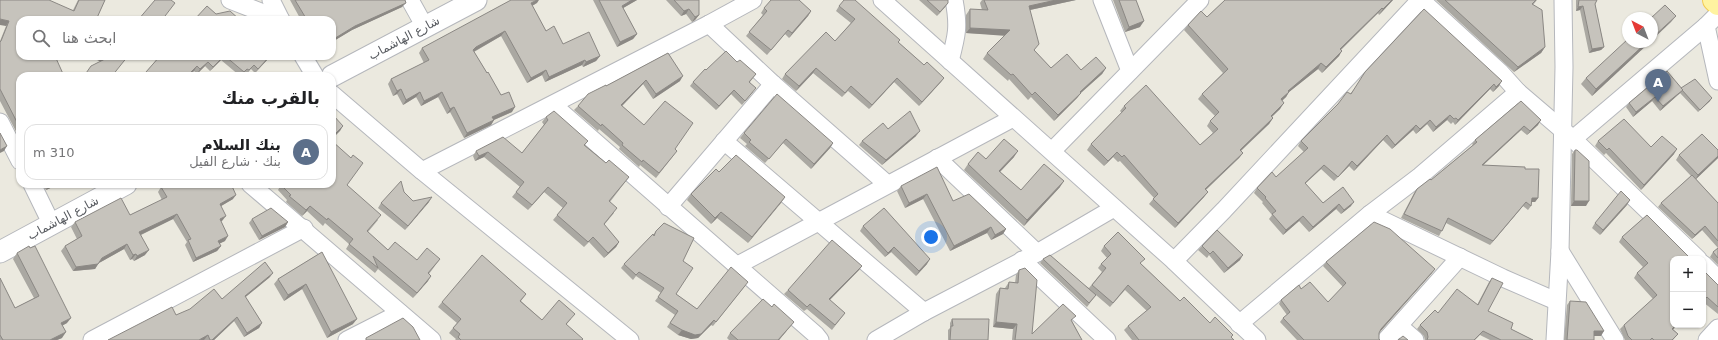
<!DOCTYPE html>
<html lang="ar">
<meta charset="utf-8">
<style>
:root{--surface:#fff;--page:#f2f2f2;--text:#202124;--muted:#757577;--line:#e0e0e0;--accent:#e93d27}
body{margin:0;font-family:"DejaVu Sans",Cairo,sans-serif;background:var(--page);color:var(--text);direction:rtl}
.controls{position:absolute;right:12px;bottom:12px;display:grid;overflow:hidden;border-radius:8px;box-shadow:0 1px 3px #0004}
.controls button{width:36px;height:36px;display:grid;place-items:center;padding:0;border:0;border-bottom:1px solid var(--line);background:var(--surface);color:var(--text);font:20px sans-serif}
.compass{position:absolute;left:1622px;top:12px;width:36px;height:36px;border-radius:50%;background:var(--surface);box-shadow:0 1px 3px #0004;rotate:318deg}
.you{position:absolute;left:931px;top:237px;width:14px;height:14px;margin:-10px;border:3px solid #fff;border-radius:50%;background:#1a73e8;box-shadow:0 0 0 6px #1a73e833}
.badge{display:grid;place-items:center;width:26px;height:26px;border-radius:50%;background:var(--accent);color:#fff;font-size:13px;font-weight:700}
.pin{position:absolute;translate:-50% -33px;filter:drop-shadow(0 1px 2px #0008)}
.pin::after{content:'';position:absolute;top:21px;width:14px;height:12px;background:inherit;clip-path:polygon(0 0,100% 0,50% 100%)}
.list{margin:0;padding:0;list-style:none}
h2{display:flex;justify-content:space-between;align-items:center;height:52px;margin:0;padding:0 16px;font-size:17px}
h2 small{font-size:13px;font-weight:400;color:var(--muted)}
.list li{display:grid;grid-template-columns:26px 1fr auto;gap:12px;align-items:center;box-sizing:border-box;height:56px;margin:0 8px 8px;padding:0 8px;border:1px solid var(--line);border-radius:12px}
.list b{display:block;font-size:15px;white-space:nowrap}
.list p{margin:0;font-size:13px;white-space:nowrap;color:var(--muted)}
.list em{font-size:13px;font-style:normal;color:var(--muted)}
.icon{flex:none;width:22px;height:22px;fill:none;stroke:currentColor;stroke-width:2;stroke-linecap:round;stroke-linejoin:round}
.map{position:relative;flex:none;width:1718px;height:340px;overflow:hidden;direction:ltr}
.search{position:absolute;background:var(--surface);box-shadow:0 1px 3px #0004;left:16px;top:16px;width:320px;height:44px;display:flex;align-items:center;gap:10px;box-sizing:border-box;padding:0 14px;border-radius:12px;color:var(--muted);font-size:15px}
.panel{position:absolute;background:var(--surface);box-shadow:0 1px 3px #0004;left:16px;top:72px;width:320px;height:116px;border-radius:12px;direction:rtl}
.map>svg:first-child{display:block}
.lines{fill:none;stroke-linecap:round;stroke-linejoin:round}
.minor-casing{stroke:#b5b7bc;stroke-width:19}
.tertiary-casing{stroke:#b5b7bc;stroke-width:23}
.primary-casing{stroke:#f2ca52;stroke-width:24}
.minor{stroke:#fff;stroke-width:17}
.tertiary{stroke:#fff;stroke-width:21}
.primary{stroke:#fff3a0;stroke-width:22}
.wall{fill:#aaa8a2}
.shaded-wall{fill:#8b8884}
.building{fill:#c6c3bc;stroke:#8b8884}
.labels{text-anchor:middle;stroke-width:3.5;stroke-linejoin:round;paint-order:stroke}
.street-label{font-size:12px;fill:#585b60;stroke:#fff}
</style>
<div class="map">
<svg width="1718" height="340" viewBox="0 0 1718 340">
<rect width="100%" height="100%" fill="#ebe9df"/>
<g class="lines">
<g class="minor-casing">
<g id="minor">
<path d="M230,0L281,20"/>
<path d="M271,0L281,20"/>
<path d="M410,0L425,27"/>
<path d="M882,0L1174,261L1257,340"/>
<path d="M1102,0L1130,71"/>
<path d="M1421,0L1500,72L1518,92"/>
<path d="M1718,14L1706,26L1718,81"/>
<path d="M709,24L773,84L887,184"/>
<path d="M303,56L315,76"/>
<path d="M950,61C957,35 959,26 954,0"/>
<path d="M332,94L422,171L630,340"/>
<path d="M553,105L816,335L820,340"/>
<path d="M0,122L20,161"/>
<path d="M1573,139L1706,26"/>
<path d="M724,141L924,312"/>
<path d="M1052,151L1200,0"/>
<path d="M937,158L1037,253"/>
<path d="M422,171L709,24L753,0"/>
<path d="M32,184L51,223"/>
<path d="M250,184L432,340"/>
<path d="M668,207L773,84"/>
<path d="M1370,214L1503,278L1556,301"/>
<path d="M1560,251L1615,340"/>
<path d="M1022,260L1107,340"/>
<path d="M1174,261L1224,210L1420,0"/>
<path d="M1703,264L1718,279"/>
<path d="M736,266L1013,118"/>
<path d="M1239,324L1370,214L1420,176L1518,92L1573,139L1698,259"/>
<path d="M1399,326L1415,340"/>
<path d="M92,340L304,228"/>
<path d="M347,340L400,313"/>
<path d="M876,340L924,312L1037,253L1114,208"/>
<path d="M1386,340L1460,257"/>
<path d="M1555,340L1560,251L1564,67L1563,0"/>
<path d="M1707,340L1718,328"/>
</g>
</g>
<g class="tertiary-casing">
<g id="tertiary">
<path d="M332,76L476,0"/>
<path d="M0,252L126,184"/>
</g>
</g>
<g class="primary-casing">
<path id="primary" d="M1714,0L1718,4"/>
</g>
<use href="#minor" class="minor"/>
<use href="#tertiary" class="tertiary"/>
<use href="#primary" class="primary"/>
</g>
<g class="wall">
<path d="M0,0L73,10L78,0H105L96,20H20V139L0,101V41L6,26Z"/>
<path d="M290,0H405L402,7L352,30L332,42V20H301Z"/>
<path d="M593,0H637L623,8L637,34L633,39L617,47Z"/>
<path d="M666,0H699V15L695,20L692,22L686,14L681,16Z"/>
<path d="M919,0H948L945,7L937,16Z"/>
<path d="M982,0H1076L1030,10L1034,50L1051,68L1081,70L1106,68L1102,74L1081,93L1077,98L1054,121L1031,97L1028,100L1009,79L1008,81L983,59L987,53L1005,35L966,33V15L970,9L982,10L980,3Z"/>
<path d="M1113,0H1136L1140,27L1125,32Z"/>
<path d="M1225,0H1393L1379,15L1378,13L1341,50L1339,56L1322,73L1318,69L1289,92L1286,97L1282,101L1280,109L1272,117L1273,118L1269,124L1241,151L1243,153L1239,158L1206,190L1204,197L1175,228L1149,204L1154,198L1120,161L1118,162L1113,157L1104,166L1087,150L1091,144L1122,113L1120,111L1124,106L1200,145L1213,133L1207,126L1210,121L1215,116L1198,99L1202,94L1223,73L1184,30L1188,25L1207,17Z"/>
<path d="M1436,0H1537L1533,5L1545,47L1541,53L1514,72Z"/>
<path d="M1576,0H1597L1595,4L1604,47L1601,50L1589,53L1580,10L1576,11Z"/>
<path d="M537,3L532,6L546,31L563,44L600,56L596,61L583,67L582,65L545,82L542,75L527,83L501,36L474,52L501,95L512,112L494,120L491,125L464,138L450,112L447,114L438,97L421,106L416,97L403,105L397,94L393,96L388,84L391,79L424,63L419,53L422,48Z"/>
<path d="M839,6L898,42L924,65L944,78L940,83L919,106L894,82L869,109L848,91L842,97L813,73L796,91L782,79L785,74L835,41L851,23L836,11Z"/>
<path d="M764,8L811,11L808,16L789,38L785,34L767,55L746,36L763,15L761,13Z"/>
<path d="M1424,9L1499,86L1493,92L1490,89L1455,125L1453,122L1451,124L1447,120L1433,132L1427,124L1416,134L1413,130L1392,149L1383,140L1354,171L1349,166L1334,181L1321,169L1305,184L1323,203L1343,187L1351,206L1341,214L1336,209L1309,232L1299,221L1283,235L1269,219L1272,215L1262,203L1263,202L1254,193L1257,188L1276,177L1304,152L1298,146L1301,141L1350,94Z"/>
<path d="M1628,42H1650L1592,96L1581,84L1586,78Z"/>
<path d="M668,53L680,81L653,99L643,84L622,106L644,125L675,149L674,155L656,178L640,165L639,167L619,149L620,147L599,129L598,131L574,110L578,106L606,86Z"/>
<path d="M128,56H134L131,60Z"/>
<path d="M160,56H270L267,60L255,73L251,69L246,75L244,73L241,76H240L221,60L210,71L205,66L197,74L194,71L188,76H143L146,72Z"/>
<path d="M737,62L756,74L750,82L753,92L742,105L731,94L716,110L690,86L693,82L706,70Z"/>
<path d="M1681,88L1710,101L1698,112L1680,93L1660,111L1652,101L1633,117L1626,107L1629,103Z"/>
<path d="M1521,101L1538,125L1527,135L1521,130L1483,165L1525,169L1538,198L1535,202H1532L1531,206L1528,210L1523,206L1490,245L1446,223L1439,236L1401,218L1414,193L1417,189L1431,180L1473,145L1472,144L1475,140Z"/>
<path d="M546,117L588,141L585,145L606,163L629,177L610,202L614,213L604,225L619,242L616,247L604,258L589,242L584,247L553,220L563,208L544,192L528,210L512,197L520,187L484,157L475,161L473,156L476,151L522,153L544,125L542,122Z"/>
<path d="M888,129L916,136L882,165L859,145L862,141Z"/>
<path d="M744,133L833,143L830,148L811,169L783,143L765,163L745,146L747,144L740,138Z"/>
<path d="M1598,141L1651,147L1674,154L1641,190L1606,153L1604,155L1595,146Z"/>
<path d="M1575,150L1586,206H1571L1572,154Z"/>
<path d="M1679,155L1718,158L1696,179L1718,203V265L1710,257L1713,252L1718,248L1702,230L1692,239L1658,207L1661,203L1691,176L1676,160Z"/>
<path d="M1014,157L1000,172L1021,190L1060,187L1024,226L964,170L968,164L986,159Z"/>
<path d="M719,172L785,197L748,243L717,218L711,224L687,200L691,194Z"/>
<path d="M43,184H59L46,190Z"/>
<path d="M281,185L347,186L378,220L368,232L388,250L417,260L440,259L429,274L428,281L413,298L378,269L375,273L346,249L349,244L325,223L323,226L307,211L302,216L286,202L287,200L278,190Z"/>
<path d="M901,186L953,201L1006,229L1003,234L991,240L987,233L950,251L923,199L905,208L897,191Z"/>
<path d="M161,187L233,199L221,206L222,221H221L225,241L219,243L221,246L217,251L193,262L185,245L187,242L173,219L141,235L145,255L134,261L132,259L130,260L124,249L99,263L95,269L73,271L61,251L65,246L77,239L71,227L75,222L130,215L162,200L158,192Z"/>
<path d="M404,192L413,201L429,202L405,230L378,208L381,203Z"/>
<path d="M1627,205L1600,235L1592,228L1595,223Z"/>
<path d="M1647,215L1673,325H1678L1673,329L1678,334L1673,340H1625L1620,329L1624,325L1653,299L1634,278L1637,273L1643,267L1619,242L1622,237Z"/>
<path d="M252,219L288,222L285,227L259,240L249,223Z"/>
<path d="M863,226L927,264L916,276L891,252L885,257L860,231Z"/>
<path d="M656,231L683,261L676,294L697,309L745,286L713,326L711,325L698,338L691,339L678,335L667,327L675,315L655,301L661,293L636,276L633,280L621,268L624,264L653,235Z"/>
<path d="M1104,246L1141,264L1180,301L1234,340H1132L1124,330L1128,326L1147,311L1125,290L1110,307L1096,295L1087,307L1040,263L1043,259L1089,288L1102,272L1098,268L1101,264L1107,258L1101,251Z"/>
<path d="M1202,246L1240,260L1224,273L1209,255L1207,258L1198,250Z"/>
<path d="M322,252L353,324L327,338L302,289L284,301L274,284L278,279Z"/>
<path d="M17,253L67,323L62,326V338L57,340H0V278L15,308L34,298L13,259Z"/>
<path d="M1326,262L1432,273L1380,331L1379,333V339L1380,340H1297L1280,322L1283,318L1287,315L1279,304L1281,300L1301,289L1328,302L1343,287L1323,266Z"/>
<path d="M862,266L859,270L829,300L845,313L832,330L807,309L804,311L784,294L788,290Z"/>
<path d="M1019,270L1032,334L1072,321L1082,340H1012L1013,329L993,327L996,294L1000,288L1005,289V288L1009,282L1015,283L1016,275Z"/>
<path d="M1703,270L1718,285V314L1703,302Z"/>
<path d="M270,277L245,297L262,323L259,328L244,337L234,321L214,340H108L222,299Z"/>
<path d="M1492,278L1488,311L1511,329L1533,340H1490L1480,335L1475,340H1425L1424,336L1417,329L1420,325L1438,313L1477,305L1489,282Z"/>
<path d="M526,294L521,301L542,320L571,319L566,325L582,340H455L456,339L449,333L457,323L438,307L442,302Z"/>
<path d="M1570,301L1601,336H1594V340H1564L1567,305Z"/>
<path d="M772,307L794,322L779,340H729L727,338L730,333Z"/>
<path d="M952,319L988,340H948V330L950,328V323Z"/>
</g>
<g class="shaded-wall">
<path d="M537,0H539L537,3L528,8L531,3Z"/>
<path d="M632,0H637L618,11L622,6Z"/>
<path d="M1056,0H1076L1025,11L1029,6Z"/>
<path d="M1392,0H1393L1379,15L1383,9Z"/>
<path d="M406,3L402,7L352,30L332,42V40L355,26Z"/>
<path d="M948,3L945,7L937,16L940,12Z"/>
<path d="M1583,6L1580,10L1576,11L1578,7Z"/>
<path d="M1382,8L1378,13L1336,54L1340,49Z"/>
<path d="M689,9L686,14L681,16L684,11Z"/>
<path d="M811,11L808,16L789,38L792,33Z"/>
<path d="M699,15L695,20L692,22L695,17Z"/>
<path d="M1676,16L1671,22L1652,40V38Z"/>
<path d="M0,19L9,21L6,26L0,25Z"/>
<path d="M1144,21L1140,27L1125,32L1129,27Z"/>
<path d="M970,28L1010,30L1007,36L966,33Z"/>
<path d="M505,31L501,36L473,52V50L476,47Z"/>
<path d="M637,34L633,39L617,47L620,42Z"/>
<path d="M1647,42H1650L1592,96L1596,89Z"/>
<path d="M1545,47L1541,53L1514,72L1518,67Z"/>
<path d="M1604,47L1601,50L1589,53L1592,49Z"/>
<path d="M1342,51L1339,56L1322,73L1326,67Z"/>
<path d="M99,56H102L107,58L104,63L97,60Z"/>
<path d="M224,56L221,60L210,71L213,67Z"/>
<path d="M270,56L267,60L255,73L258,69Z"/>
<path d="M600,56L596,61L583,67L586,62Z"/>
<path d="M585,60L582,65L545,82L549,77Z"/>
<path d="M208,62L205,66L197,74L200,69Z"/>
<path d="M1321,63L1318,69L1289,92L1286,97L1277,105L1288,91Z"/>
<path d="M197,66L194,71L188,76H187Z"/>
<path d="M816,68L813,73L796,91L799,86Z"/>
<path d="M1106,68L1102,74L1076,97L1080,92Z"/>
<path d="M546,70L542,75L527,83L531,78Z"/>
<path d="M683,76L680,81L653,99L656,94Z"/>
<path d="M897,78L894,82L869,109L872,105Z"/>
<path d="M944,78L940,83L919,106L922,102Z"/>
<path d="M646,80L643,84L618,110L621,105Z"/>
<path d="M1502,81L1499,86L1493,92L1496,87Z"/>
<path d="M1494,84L1490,89L1455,125L1458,120Z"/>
<path d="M401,89L397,94L393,96L397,91Z"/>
<path d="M734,90L731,94L716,110L719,106Z"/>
<path d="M1683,90L1679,94L1660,111L1663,106Z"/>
<path d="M420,92L416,97L403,105L406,100Z"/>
<path d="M442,92L438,97L421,106L424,101Z"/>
<path d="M1081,93L1077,98L1054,121L1058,115Z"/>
<path d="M1655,97L1652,101L1633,117L1636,112Z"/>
<path d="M1712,98L1710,101L1698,112Z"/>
<path d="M1284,103L1280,109L1267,121L1271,116Z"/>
<path d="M454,107L450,112L447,114L450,109Z"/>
<path d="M515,107L512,112L489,122L492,117Z"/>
<path d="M1450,115L1447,120L1433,132L1436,127Z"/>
<path d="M1273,118L1269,124L1236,155L1240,150Z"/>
<path d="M494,120L491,125L464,138L467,133Z"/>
<path d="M1430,120L1427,124L1416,134L1420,129Z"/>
<path d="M1541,120L1538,125L1527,135L1530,131Z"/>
<path d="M1416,125L1413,130L1392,149L1395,145Z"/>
<path d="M343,126L340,131L332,139V137Z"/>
<path d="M1524,126L1521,130L1479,169L1482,165Z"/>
<path d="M920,131L916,136L882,165L886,160Z"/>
<path d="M1387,135L1383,140L1354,171L1357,166Z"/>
<path d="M833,143L830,148L811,169L814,164Z"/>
<path d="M7,146L4,151L0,153V150Z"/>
<path d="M1677,149L1674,154L1641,190L1644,185Z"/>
<path d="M1018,151L1014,157L995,177L999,171Z"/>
<path d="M488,152L484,157L475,161L479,156Z"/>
<path d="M1117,152L1113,157L1104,166L1108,161Z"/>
<path d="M1243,153L1239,158L1201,194L1205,189Z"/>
<path d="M1718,156V158L1695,180L1698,175Z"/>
<path d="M1352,161L1349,166L1334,181L1338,177Z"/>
<path d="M1324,165L1321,169L1301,187L1305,183Z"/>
<path d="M1064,181L1060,187L1024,226L1027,220Z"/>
<path d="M52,184H59L46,190L50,185Z"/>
<path d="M548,187L544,192L528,210L532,205Z"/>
<path d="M1208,192L1204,197L1175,228L1178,223Z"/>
<path d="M927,194L923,199L905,208L909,203Z"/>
<path d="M236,195L233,199L216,209L220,204Z"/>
<path d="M432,197L429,202L405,230L408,226Z"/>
<path d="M785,197L781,203L748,243L752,237Z"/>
<path d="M1532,198H1538L1535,202H1529Z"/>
<path d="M1630,200L1627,205L1600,235L1603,230Z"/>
<path d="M1574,201H1589L1586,206H1571Z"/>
<path d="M1354,202L1351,206L1341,214L1344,210Z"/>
<path d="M1526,202L1523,206L1490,245L1493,241Z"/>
<path d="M1339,204L1336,209L1309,232L1313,227Z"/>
<path d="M310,206L307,211L302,216L306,210Z"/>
<path d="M721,212L717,218L711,224L715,218Z"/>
<path d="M177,214L173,219L136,237L139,232Z"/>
<path d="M226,216L222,221L216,224L220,219Z"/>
<path d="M1303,216L1299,221L1283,235L1286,230Z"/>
<path d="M288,222L285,227L259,240L262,236Z"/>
<path d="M1705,226L1702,230L1692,239L1695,235Z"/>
<path d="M991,227L987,233L950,251L954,246Z"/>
<path d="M1006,229L1003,234L991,240L995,235Z"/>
<path d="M228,236L225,241L215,246L218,241Z"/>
<path d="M619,242L616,247L604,258L608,253Z"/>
<path d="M127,244L124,249L99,263L102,258Z"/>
<path d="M221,246L217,251L193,262L196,258Z"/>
<path d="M894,247L891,252L885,257L888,253Z"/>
<path d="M149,250L145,255L134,261L137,256Z"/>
<path d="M136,254L132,259L130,260L133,255Z"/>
<path d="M1243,255L1240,260L1224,273L1228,268Z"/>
<path d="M930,259L927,264L916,276L919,271Z"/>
<path d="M98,264L95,269L73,271L76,267Z"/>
<path d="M862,266L859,270L826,304L829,299Z"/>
<path d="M1435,269L1432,273L1379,333L1381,329Z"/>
<path d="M273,273L270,277L242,300L245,296Z"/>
<path d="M431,276L428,281L413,298L417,293Z"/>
<path d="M306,284L302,289L284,301L288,295Z"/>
<path d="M237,317L234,321L214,340H212Z"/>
<path d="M71,318L67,323L57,328L61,323Z"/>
<path d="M357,319L353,324L327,338L331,332Z"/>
<path d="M714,320L711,325L698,338L691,339L678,335L682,330Z"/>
<path d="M794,322L779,340H778Z"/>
<path d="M996,322L1017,324L1013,329L993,327Z"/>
<path d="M262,323L259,328L244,337L247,333Z"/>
<path d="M1676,325H1678L1669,333L1672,329Z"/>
<path d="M1594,331H1604L1601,336H1591Z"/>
<path d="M66,332L62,338L57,340H50Z"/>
<path d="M208,335L204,340H199Z"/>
</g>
<g class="building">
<path d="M0,0H49L74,11L79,0H105L96,20H20V56H55L64,76H20V128L0,89V42L1,41L9,21L0,19Z"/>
<path d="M155,0H171L175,3L162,20H138Z"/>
<path d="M295,0H405L406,3L355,26L332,40V20H307Z"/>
<path d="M511,0H537L531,3L546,31L554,26L563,44L589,32L600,56L586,62L585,60L549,77L546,70L531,78L505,31L476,47L473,50L487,73L488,72L501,95L509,92L515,107L492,117L494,120L467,133L454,107L450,109L442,92L424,101L420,92L406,100L401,89L397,91L391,79L429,60L422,48Z"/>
<path d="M599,0H632L622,6L637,34L620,42Z"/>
<path d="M674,0H699V15L695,17L689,9L684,11Z"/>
<path d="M771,0H799L811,11L792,33L788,30L771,50L749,32L767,11L764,8Z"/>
<path d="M844,0H855L900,40L898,42L924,65L927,62L944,78L922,102L897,78L872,105L851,86L845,93L816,68L799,86L785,74L826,32L835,41L855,19L839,6Z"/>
<path d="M927,0H948V3L940,12Z"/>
<path d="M984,0H1056L1029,6L1039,44L1034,50L1051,68L1067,54L1081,70L1096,57L1106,68L1080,92L1081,93L1058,115L1035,92L1032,95L1013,74L1011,75L987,53L1010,30L970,28V9L988,10Z"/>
<path d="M1119,0H1136L1144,21L1129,27Z"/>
<path d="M1225,0H1392L1383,9L1382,8L1340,49L1342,51L1326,67L1321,63L1288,91L1289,92L1281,99L1284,103L1271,116L1273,118L1240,150L1243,153L1205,189L1208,192L1178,223L1153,199L1158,194L1124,155L1122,157L1117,152L1108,161L1091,144L1126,108L1124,106L1146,85L1200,145L1218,129L1210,121L1219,112L1202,94L1228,69L1188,25L1201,11L1207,17Z"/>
<path d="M1445,0H1536L1532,4L1542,10L1545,47L1518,67Z"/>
<path d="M1579,0H1597L1595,4L1604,47L1592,49L1583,6L1578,7Z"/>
<path d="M1665,5L1676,16L1652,38V18H1651Z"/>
<path d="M207,6L216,14L230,11L240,20H194Z"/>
<path d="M1424,9L1502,81L1496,87L1494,84L1458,120L1456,118L1454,119L1450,115L1436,127L1430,120L1420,129L1416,125L1395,145L1387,135L1357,166L1352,161L1338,177L1324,165L1305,183L1323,203L1343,187L1354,202L1344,210L1339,204L1313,227L1303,216L1286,230L1272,214L1276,211L1265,198L1266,197L1257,188L1272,172L1276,177L1308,148L1301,141L1338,104L1347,92L1351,94L1365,72Z"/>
<path d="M129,18L132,20H127Z"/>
<path d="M1628,39V42H1647L1596,89L1586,78Z"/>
<path d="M726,51L737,62L740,60L756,74L749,82L756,88L745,101L734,90L719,106L693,82L705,69L706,70Z"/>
<path d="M668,53L683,76L656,94L646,80L621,105L644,125L665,101L693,123L675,149L677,151L659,173L643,160L642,162L622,145L623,143L602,124L601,126L578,106L588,94L606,85V86Z"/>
<path d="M102,56H128L112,76H84L91,66L107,58Z"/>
<path d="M160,56H224L213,67L208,62L200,69L197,66L187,76H149L146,72Z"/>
<path d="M225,56H270L258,69L254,65L249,70L247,69L244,72Z"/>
<path d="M1667,71L1683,90L1663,106L1655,97L1636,112L1629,103Z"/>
<path d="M1695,79L1712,98L1700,110L1682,90H1683L1681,88Z"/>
<path d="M777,94L833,143L814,164L786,139L769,159L749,142L751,140L744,133Z"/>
<path d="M1521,101L1541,120L1530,131L1524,126L1482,165L1525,167V169H1539L1538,198H1532L1531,206L1526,202L1493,241L1448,218L1442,231L1404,214L1417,189L1430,179L1431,180L1477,142L1475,140Z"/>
<path d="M554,111L588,141L584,145L606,163L609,160L629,177L609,201L617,208L604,224L619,242L608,253L593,237L588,242L557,215L567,203L548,187L532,205L516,192L524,182L488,152L479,156L476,151L503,137L522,153L548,120L546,117Z"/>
<path d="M910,111L920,131L886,160L862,141L883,123L888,129Z"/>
<path d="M333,115L343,126L332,137V116Z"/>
<path d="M1624,119L1651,147L1662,136L1677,149L1644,185L1609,148L1607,150L1598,141Z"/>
<path d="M0,133L7,146L0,150Z"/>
<path d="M1702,134L1718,150V156L1698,175L1679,155Z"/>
<path d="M1004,139L1018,151L999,171L1021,190L1044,164L1064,181L1027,220L968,164L978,152L986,159Z"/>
<path d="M332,141L351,158L353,155L363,163L347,185L381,215L367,231L388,250L395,242L417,260L427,248L440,259L428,273L431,276L417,293L373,256L378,268L349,244L353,239L328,218L327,220L310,206L306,210L289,196L291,195L281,185L283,184H332Z"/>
<path d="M1575,150H1577L1589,161V201H1574Z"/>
<path d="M736,155L785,197L752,237L721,212L715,218L691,194L716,169L719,172Z"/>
<path d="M937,167L953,201L969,194L1006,229L995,235L991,227L954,246L927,194L909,203L901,186Z"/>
<path d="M1692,175L1718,203V241L1705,226L1695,235L1661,203Z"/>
<path d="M401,181L404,192L413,201L432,197L408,226L381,203Z"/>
<path d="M167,184H231L236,195L220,204L226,216L220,219L228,236L218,241L221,246L196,258L188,240L191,239L177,214L139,232L149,250L137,256L136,254L133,255L127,244L102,258L98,264L76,267L65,246L82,236L75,222L121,198L130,215L167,197L161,187Z"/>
<path d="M1621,191L1630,200L1603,230L1595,223Z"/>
<path d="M271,208L288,222L262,236L252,219Z"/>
<path d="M884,208L930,259L919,271L894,247L888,253L863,226Z"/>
<path d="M1647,215L1691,259H1673V325H1676L1672,329L1678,334L1672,340H1654L1652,338L1650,340H1632L1628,336L1624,325L1657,295L1637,273L1648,263L1622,237Z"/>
<path d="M1374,222L1390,229L1435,269L1381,329L1379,333V339L1380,340H1304L1283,318L1290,312L1281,300L1299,285L1301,289L1310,282L1328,302L1346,283L1326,262Z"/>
<path d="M664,223L694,238L683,261L693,268L676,294L697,309L731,267L748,282L716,322L714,320L701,334L695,335L682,330L670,323L678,311L658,297L664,288L639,272L636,275L624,264L653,234L654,236L656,231Z"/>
<path d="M1217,230L1243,255L1228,268L1213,251L1210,254L1202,246Z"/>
<path d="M1118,232L1145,259L1140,263L1180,301L1184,297L1210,323L1215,317L1233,335L1231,337L1234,340H1139L1128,326L1151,307L1128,285L1113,303L1092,285L1106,268L1101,264L1111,254L1104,246Z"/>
<path d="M832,240L862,266L829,299L845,313L835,325L810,304L807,307L788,290Z"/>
<path d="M29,246L30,248L35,246L71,318L61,323L66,332L50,340H3L0,335V278L15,308L39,296L17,253Z"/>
<path d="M1718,248V258L1713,252Z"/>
<path d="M322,252L357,319L331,332L306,284L288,295L278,279Z"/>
<path d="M482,255L526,294L520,301L542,320L559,300L575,314L566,324L583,339L582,340H461L458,337L460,334L453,328L461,319L442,302Z"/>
<path d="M1050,255L1096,295L1089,303L1043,259Z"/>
<path d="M265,262L273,273L245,296L262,323L247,333L237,317L212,340H210L208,335L199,340H108L172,307L176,315L190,309L214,289L222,299Z"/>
<path d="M1025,268L1037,280L1032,334L1063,304L1076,316L1071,320L1082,340H1015L1017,324L996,322L1000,288L1008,289L1009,282L1018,283L1019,270Z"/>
<path d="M1703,270L1718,285V307L1707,297L1703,301Z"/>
<path d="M1492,278L1503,283L1488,311L1513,323L1511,329L1533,340H1501L1483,331L1474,340H1427L1428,337L1427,332L1420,325L1435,310L1438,313L1457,289L1478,305Z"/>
<path d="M763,299L772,307L774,304L794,322L778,340H738L730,333Z"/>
<path d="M1570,301L1586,302L1604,331H1594V340H1567Z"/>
<path d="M403,318L413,327L420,340H366V338Z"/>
<path d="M952,319H989L988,340H950L951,326H953Z"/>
<path d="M1403,336L1408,340H1398Z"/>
</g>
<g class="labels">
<g class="street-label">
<text transform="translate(404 38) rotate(-28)" y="4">شارع الهاشماب</text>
<text transform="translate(63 218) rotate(-28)" y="4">شارع الهاشماب</text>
</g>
</g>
</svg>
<div class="controls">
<button>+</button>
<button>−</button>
</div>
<svg class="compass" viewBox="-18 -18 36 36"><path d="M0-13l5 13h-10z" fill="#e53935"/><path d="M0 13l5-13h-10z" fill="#757577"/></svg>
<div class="you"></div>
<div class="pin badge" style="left:1658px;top:102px;background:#5c6f8a">A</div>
<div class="search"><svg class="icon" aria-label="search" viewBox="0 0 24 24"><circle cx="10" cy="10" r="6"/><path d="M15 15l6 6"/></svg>ابحث هنا</div>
<section class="panel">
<h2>بالقرب منك<small></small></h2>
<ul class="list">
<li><span class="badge" style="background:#5c6f8a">A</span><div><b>بنك السلام</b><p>بنك · شارع الفيل</p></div><em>310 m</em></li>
</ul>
</section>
</div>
